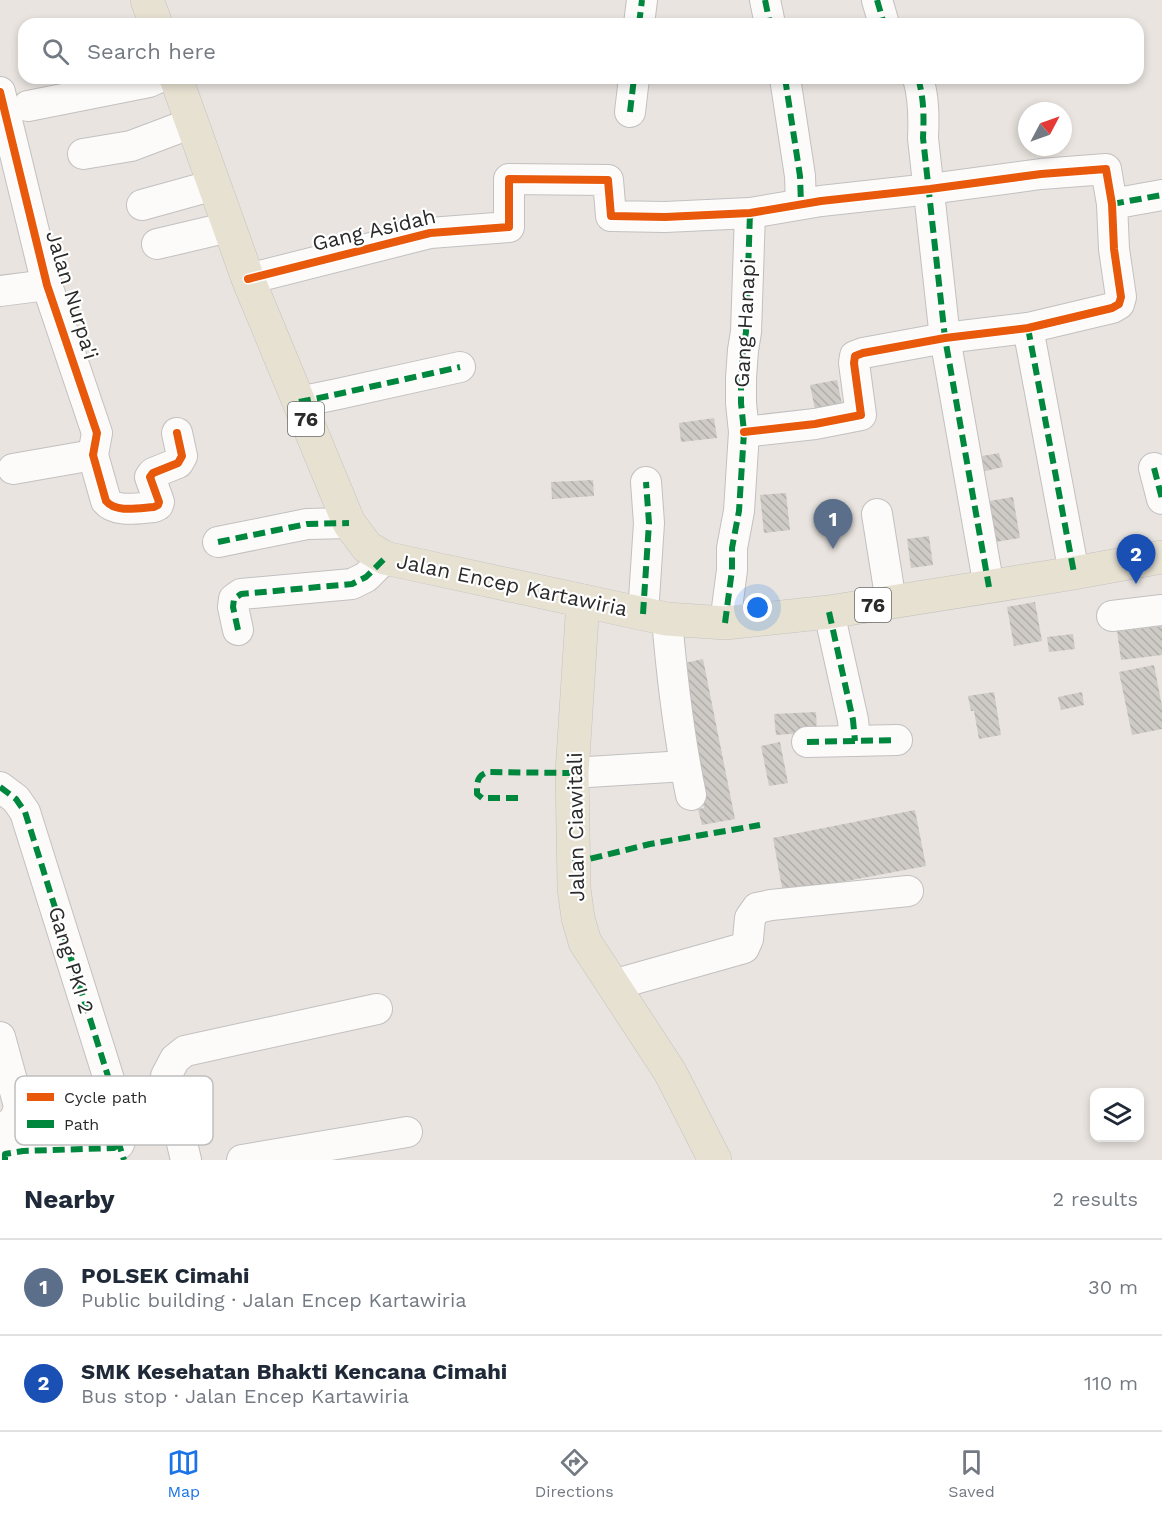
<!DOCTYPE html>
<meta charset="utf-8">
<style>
:root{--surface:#fff;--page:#f6f6f7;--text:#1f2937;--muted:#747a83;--line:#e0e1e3;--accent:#1a73e8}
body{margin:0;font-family:"Work Sans",sans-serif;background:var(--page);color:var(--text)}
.controls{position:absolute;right:18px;bottom:18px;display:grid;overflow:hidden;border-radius:12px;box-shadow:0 3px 9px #0003}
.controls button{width:54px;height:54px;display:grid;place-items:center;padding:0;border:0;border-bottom:2px solid var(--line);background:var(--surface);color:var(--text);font:30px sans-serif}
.compass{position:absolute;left:1018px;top:102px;width:54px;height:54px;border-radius:50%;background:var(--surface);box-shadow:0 3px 9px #0003;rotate:49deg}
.you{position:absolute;left:758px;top:608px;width:21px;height:21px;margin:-15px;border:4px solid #fff;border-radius:50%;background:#1a73e8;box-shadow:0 0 0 9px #1a73e833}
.badge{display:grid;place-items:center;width:39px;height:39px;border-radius:50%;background:var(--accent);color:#fff;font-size:20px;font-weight:700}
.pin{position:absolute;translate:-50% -50px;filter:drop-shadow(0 2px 3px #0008)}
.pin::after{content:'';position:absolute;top:32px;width:21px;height:18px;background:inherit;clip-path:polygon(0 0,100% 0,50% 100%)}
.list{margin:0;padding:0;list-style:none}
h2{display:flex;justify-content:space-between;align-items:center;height:78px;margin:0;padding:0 24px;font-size:26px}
h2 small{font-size:20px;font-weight:400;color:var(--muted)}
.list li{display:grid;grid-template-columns:39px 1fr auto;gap:18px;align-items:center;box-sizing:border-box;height:96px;padding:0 24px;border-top:2px solid var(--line)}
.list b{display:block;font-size:22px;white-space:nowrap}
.list p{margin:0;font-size:20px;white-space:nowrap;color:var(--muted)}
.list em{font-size:20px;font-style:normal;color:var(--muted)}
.icon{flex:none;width:33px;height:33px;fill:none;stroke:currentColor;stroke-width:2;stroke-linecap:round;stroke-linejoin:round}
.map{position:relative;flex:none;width:1162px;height:1160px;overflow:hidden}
.search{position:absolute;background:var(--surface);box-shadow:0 3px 9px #0003;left:18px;right:18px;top:18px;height:66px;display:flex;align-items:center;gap:15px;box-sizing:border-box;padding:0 21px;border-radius:18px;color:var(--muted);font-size:22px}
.sheet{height:270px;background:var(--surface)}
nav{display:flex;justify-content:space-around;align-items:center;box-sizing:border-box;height:84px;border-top:2px solid var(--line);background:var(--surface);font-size:16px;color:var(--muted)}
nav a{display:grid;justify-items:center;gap:3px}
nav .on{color:var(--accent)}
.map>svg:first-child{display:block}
.building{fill:url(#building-back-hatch)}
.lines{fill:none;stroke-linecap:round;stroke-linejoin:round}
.minor-casing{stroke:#c2c0c1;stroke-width:32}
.major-casing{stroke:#c4c3c1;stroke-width:34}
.minor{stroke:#fcfbfa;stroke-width:30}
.major{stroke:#e7e1d2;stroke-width:33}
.quiet{stroke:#00873e;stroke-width:6;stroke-dasharray:12 6;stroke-linecap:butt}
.cycleway-casing{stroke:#fff;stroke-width:11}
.cycleway{stroke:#e8590c;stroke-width:8}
.labels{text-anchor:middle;stroke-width:4.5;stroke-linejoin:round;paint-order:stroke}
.shield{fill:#fff;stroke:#6a6a6a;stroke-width:1.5}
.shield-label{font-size:20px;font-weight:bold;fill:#2a2a2a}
.street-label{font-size:21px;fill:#2a2a2a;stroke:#fff}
.key{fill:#fff;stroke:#bfbfbf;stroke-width:1.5}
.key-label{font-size:16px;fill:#2a2a2a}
</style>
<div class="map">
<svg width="1162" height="1160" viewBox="0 0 1162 1160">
<defs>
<pattern id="building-back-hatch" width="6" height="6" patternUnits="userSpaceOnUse" patternTransform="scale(1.5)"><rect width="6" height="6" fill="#cecac6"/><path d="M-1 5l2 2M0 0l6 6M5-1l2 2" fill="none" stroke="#b1aeaa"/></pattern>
</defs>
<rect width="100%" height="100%" fill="#e9e4df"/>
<g class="building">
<path d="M837,380L844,414L817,419L810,385Z"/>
<path d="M714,418L717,438L681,442L679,423Z"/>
<path d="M999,453L1003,467L981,472L977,457Z"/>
<path d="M593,480L594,496L552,499L551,482Z"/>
<path d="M786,493L790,530L764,533L760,495Z"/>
<path d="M1013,497L1020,538L996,542L989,501Z"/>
<path d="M929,536L933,565L911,568L907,539Z"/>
<path d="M1035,602L1042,641L1014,646L1007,607Z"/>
<path d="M1162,626V655L1121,660L1117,631Z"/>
<path d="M1073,634L1075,649L1049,652L1047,637Z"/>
<path d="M703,659L735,819L702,825L698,809L704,808L675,665Z"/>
<path d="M1154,665L1162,706V729L1132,735L1119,672Z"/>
<path d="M994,692L1001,735L979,739L974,711H971L968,696Z"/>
<path d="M1082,692L1084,705L1061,710L1058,697Z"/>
<path d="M816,712L817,732L776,735L774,714Z"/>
<path d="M780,742L788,783L769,786L761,746Z"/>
<path d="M915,810L926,866L783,893L773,838Z"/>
</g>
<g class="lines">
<g class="minor-casing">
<g id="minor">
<path d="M765,0L770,24"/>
<path d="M877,0L884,24"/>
<path d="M639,24L642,0"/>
<path d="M785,78L800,176L801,204"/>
<path d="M918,78C924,98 924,117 923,138L945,338L989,587"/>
<path d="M0,92L47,285L97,433L93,455L106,501C116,513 139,508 154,507L158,505L159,502L150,477L153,473L178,463L182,456L177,433"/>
<path d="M28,106L149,82L158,78"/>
<path d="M630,112L634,78"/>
<path d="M83,154L131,146L192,123"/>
<path d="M1112,204L1162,195"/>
<path d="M142,205L214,185"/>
<path d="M157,244L229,227"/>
<path d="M248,279L430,233L509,227V179L608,180L611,216L665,217L750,213L821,201L930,189L1041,174L1106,169L1112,204L1114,249L1121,297L1119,304L1112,308L1028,328L945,338L863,353L855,356L854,363L861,415L815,424L744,432"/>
<path d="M0,291L47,285"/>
<path d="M1028,328L1074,573"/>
<path d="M299,402L338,394L460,367"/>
<path d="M1154,468L1162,499"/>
<path d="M13,469L93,455"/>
<path d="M877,514L891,602"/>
<path d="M218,542L307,524L349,523"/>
<path d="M829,612L853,720L855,741"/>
<path d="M643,614L649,523L646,482"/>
<path d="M1112,616L1162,610"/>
<path d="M667,619C672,678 679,737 691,795"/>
<path d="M725,623L732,570V548L739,511L744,432L741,403V378L743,350L746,332L750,213"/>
<path d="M238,630L233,607L234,599L241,594L352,584L366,577L385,558"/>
<path d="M807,742L897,740"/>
<path d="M572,773L685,766"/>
<path d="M0,787L16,799L25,812L112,1089L121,1138L119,1144L114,1148L23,1151L5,1154V1160"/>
<path d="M613,985L744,948L748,939L750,918L757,908L771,905L908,891"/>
<path d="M0,1037L19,1106C16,1120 13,1123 0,1129"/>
<path d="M186,1160L166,1076L175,1059L185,1051L377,1009"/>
<path d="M242,1160L407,1132"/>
</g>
</g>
<g class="major-casing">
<g id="major">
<path d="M147,0L156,24"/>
<path d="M176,78L248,279L349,523L367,547L385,558L667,619L725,623L829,612L1074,573L1162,557"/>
<path d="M583,601L572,773L574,888L578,918L585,942L670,1072L715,1160"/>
</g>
</g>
<use href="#minor" class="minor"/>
<use href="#major" class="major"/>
<g class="quiet">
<path d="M765,0L770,24"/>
<path d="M877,0L884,24"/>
<path d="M639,24L642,0"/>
<path d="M785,78L800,176L801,204"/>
<path d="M918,78C924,98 924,117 923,138L945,338L989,587"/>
<path d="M630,112L634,78"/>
<path d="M1112,204L1162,195"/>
<path d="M1028,328L1074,573"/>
<path d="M299,402L338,394L460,367"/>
<path d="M1154,468L1162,499"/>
<path d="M218,542L307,524L349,523"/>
<path d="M829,612L853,720L855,741"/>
<path d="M643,614L649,523L646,482"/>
<path d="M725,623L732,570V548L739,511L744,432L741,403V378L743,350L746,332L750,213"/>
<path d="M238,630L233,607L234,599L241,594L352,584L366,577L385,558"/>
<path d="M807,742L897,740"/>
<path d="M0,787L16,799L25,812L112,1089L121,1138L119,1144L124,1160"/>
<path d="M518,798H482L477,794C477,783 476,776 488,772L572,773"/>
<path d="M573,863L650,844L760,825"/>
<path d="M5,1160V1154L23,1151L114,1148L119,1144"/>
</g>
<g class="cycleway-casing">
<g id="cycleway">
<path d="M0,92L47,285L97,433L93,455L106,501C116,513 139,508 154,507L158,505L159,502L150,477L153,473L178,463L182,456L177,433"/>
<path d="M248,279L430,233L509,227V179L608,180L611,216L665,217L750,213L821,201L930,189L1041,174L1106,169L1112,204L1114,249L1121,297L1119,304L1112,308L1028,328L945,338L863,353L855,356L854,363L861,415L815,424L744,432"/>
</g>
</g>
<use href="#cycleway" class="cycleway"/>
</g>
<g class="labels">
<g class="shield">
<rect x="288" y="402" width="36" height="34" rx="4.5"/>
<rect x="855" y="588" width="36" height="34" rx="4.5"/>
</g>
<g class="shield-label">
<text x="306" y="426">76</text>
<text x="873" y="612">76</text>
</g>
<g class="street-label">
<text transform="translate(374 230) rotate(-13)" y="7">Gang Asidah</text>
<text transform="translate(72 295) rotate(73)" y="7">Jalan Nurpa'i</text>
<text transform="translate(745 323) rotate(-87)" y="7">Gang Hanapi</text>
<text transform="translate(512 585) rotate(12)" y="7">Jalan Encep Kartawiria</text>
<text transform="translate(576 827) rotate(-91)" y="7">Jalan Ciawitali</text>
<text transform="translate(71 960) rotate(73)" y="7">Gang PKI 2</text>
</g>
</g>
<rect x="15" y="1076" width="198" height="69" rx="9" class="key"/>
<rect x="27" y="1093" width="27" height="8" fill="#e8590c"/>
<rect x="27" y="1120" width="27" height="8" fill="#00873e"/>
<g class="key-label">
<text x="64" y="1103">Cycle path</text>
<text x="64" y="1130">Path</text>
</g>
</svg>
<div class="controls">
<button><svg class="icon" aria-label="layers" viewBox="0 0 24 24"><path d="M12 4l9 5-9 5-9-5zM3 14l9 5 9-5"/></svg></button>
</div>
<svg class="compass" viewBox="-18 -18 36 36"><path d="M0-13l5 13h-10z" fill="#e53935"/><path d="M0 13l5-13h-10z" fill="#747a83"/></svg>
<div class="you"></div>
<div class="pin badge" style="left:833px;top:549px;background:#5c6f8a">1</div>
<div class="pin badge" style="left:1136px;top:584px;background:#1a4fb4">2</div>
<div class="search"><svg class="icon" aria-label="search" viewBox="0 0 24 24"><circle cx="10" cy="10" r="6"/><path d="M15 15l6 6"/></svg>Search here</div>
</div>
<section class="sheet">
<h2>Nearby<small>2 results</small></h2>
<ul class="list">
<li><span class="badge" style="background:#5c6f8a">1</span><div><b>POLSEK Cimahi</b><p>Public building · Jalan Encep Kartawiria</p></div><em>30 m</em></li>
<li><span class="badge" style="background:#1a4fb4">2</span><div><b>SMK Kesehatan Bhakti Kencana Cimahi</b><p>Bus stop · Jalan Encep Kartawiria</p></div><em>110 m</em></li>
</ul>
</section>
<nav>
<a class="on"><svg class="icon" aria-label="map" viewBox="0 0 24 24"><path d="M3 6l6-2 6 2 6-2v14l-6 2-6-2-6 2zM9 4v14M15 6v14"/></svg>Map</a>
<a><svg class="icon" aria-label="directions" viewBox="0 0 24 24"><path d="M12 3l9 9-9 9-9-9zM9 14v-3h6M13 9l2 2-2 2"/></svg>Directions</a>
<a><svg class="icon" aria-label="saved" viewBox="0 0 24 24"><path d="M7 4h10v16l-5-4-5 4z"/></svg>Saved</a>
</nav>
